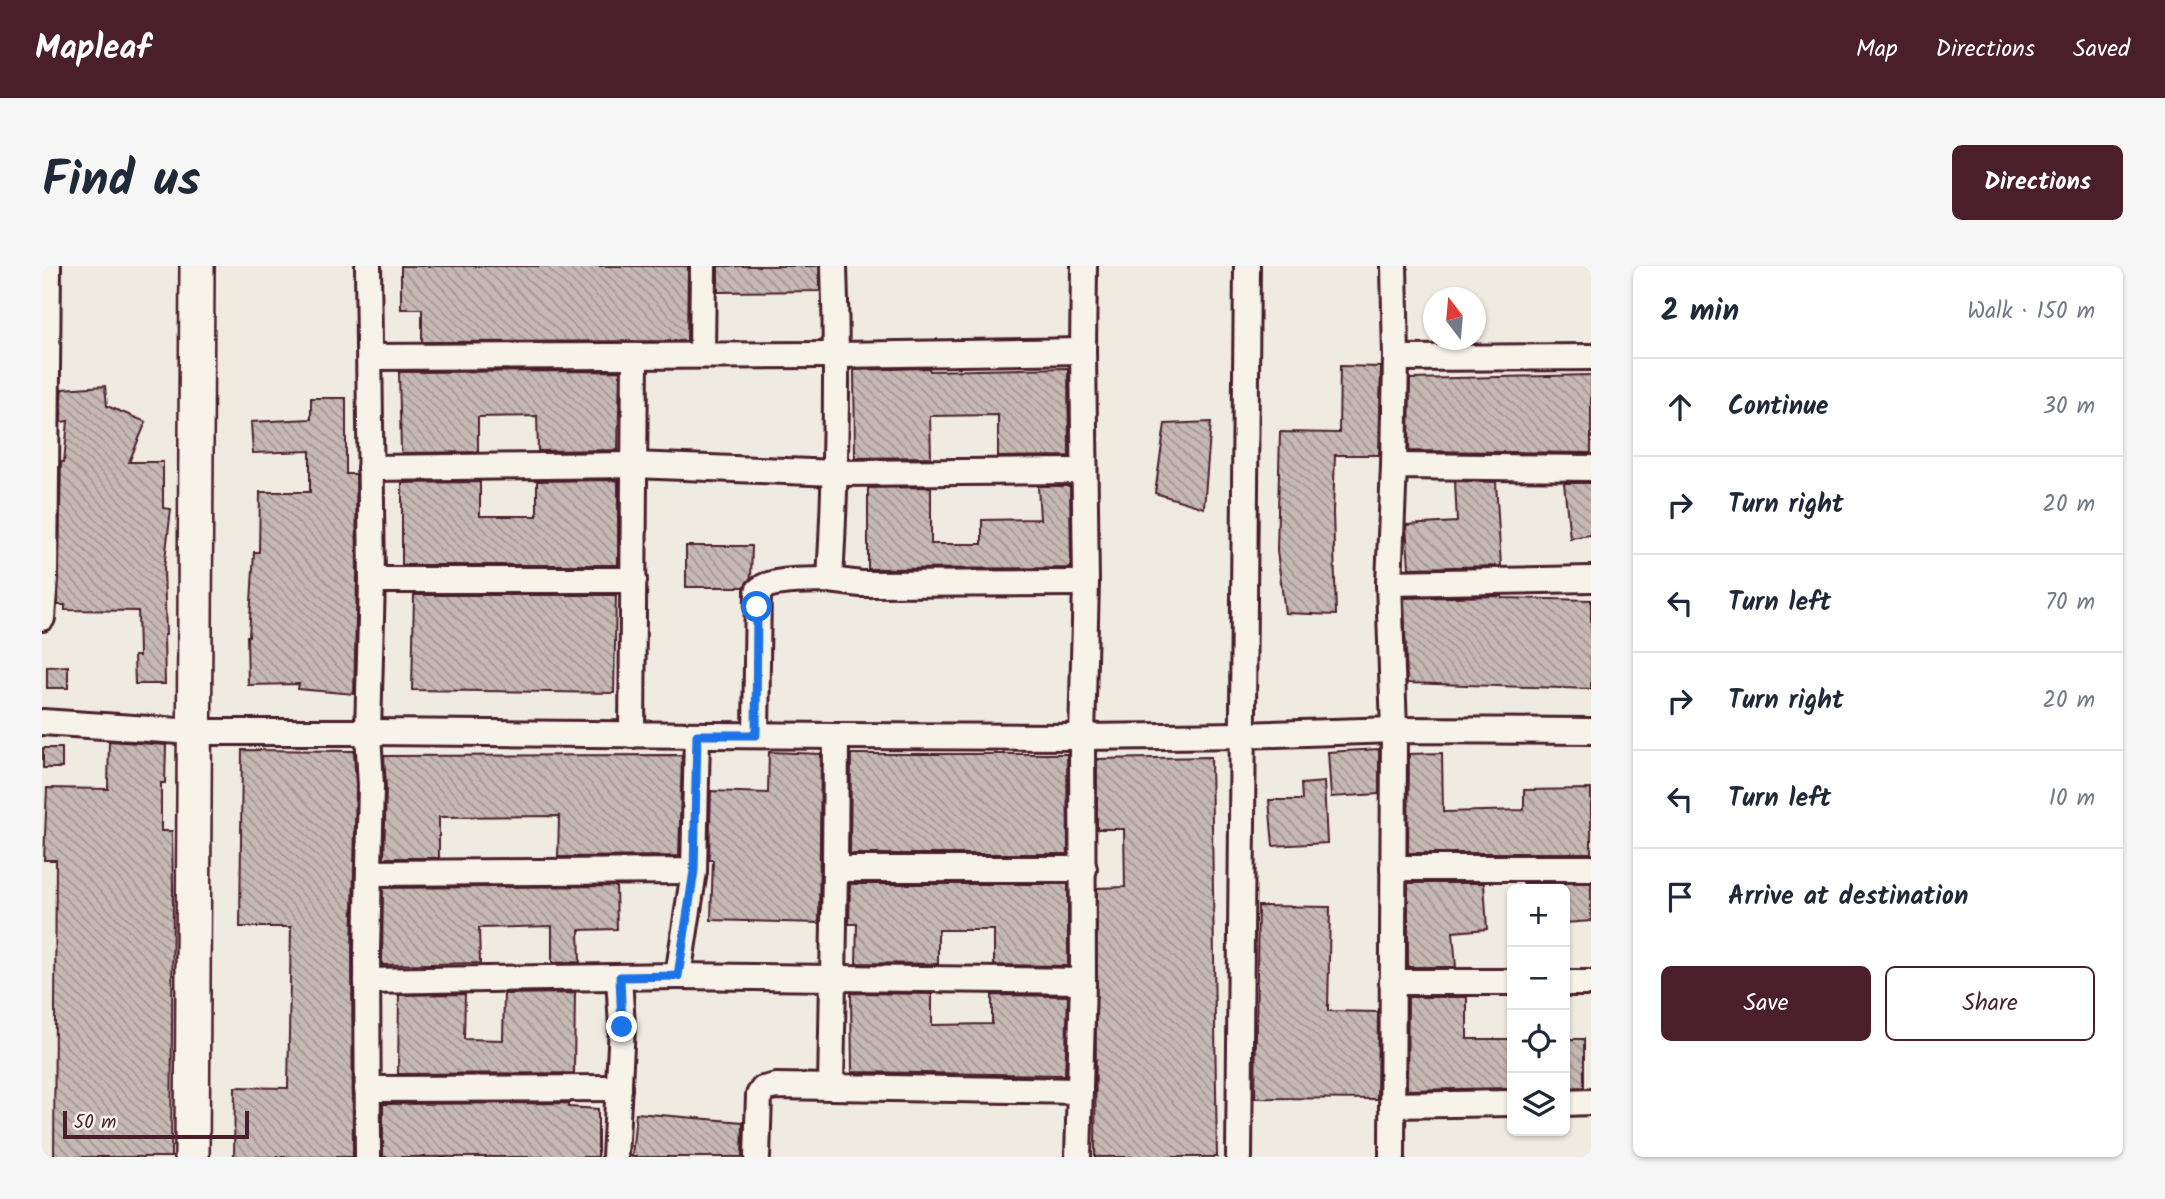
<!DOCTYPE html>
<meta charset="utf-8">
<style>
:root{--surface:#fff;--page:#f6f6f7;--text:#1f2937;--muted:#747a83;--line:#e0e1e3;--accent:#4a1f2b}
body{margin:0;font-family:Kalam,sans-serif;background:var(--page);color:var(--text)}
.controls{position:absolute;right:21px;bottom:21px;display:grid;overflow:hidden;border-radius:10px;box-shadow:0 2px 5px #0004}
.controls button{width:63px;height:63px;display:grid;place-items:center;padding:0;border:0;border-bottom:2px solid var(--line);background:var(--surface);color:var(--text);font:35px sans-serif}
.compass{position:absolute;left:1381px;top:21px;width:63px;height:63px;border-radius:50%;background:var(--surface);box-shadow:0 2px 5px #0004;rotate:344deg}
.scale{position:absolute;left:21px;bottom:18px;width:186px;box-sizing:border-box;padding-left:7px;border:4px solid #4a1f2b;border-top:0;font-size:19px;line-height:24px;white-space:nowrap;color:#4a1f2b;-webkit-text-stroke:5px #f7f3e8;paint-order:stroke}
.stop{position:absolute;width:21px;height:21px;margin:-16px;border:5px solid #1a73e8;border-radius:50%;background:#fff}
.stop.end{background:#1a73e8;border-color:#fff;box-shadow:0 2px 7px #0008}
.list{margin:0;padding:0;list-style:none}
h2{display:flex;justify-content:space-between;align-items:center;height:91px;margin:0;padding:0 28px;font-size:30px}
h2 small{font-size:23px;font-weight:400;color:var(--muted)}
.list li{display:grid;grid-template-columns:46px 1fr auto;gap:21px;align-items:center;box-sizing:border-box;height:98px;padding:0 28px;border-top:2px solid var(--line)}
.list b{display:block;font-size:26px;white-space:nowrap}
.list em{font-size:23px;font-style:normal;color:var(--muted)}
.actions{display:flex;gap:14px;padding:21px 28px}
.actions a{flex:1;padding:16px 0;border:2px solid var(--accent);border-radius:10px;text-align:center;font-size:24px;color:var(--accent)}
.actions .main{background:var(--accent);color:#fff}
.icon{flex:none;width:38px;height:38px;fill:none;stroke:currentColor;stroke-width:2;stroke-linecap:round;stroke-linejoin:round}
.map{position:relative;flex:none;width:1549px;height:891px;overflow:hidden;border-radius:10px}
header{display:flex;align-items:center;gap:42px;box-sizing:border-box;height:98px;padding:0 35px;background:var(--accent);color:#fff}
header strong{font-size:33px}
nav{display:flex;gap:38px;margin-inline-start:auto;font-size:24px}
.intro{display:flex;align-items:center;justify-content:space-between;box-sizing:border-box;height:168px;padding:0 42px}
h1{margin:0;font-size:49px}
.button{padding:18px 32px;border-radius:10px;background:var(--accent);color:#fff;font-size:24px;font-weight:700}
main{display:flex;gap:42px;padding:0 42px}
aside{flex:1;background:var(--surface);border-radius:10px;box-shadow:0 2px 5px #0004}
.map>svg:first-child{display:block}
.building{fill:url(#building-back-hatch);stroke:#4a1f2b;stroke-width:2}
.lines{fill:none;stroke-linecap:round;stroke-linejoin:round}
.street-casing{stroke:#4a1f2b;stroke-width:30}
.secondary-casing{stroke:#4a1f2b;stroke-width:38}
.street{stroke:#f7f3e8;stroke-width:24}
.secondary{stroke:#f7f3e8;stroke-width:33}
.route{stroke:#1a73e8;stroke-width:9}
</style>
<header>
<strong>Mapleaf</strong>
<nav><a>Map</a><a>Directions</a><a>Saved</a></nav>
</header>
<div class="intro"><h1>Find us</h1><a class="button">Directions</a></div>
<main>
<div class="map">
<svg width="1549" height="891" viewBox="0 0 1549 891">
<defs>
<pattern id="building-back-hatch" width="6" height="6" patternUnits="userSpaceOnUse" patternTransform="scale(1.75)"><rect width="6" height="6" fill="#c6b8b3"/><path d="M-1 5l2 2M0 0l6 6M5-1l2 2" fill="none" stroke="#a39592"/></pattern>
</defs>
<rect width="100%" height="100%" fill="#f0ebe0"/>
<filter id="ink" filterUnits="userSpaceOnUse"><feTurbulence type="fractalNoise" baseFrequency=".0143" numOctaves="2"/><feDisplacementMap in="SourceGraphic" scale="14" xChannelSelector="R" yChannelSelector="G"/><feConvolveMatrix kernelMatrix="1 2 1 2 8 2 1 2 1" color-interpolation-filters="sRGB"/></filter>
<g filter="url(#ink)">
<g class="building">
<path d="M359,0H646L645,75L380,76V43H359Z"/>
<path d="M676,0H777L778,25L676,26Z"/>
<path d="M1298,100L1339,101L1337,189H1293L1291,246L1294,349L1243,347L1235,285L1238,166L1297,167Z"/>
<path d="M887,102L888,105L1026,102L1027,190L956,191V149L888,150L889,191L813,192L812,104Z"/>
<path d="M578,105L576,184L496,185L495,150L436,151V186L360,187L359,184L357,106Z"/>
<path d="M1549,109V187L1367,185L1368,113Z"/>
<path d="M63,120L65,140L104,156L87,196H121V242L129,243L122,302L124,369H122L123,418H93L92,390H97L96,345L23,344V339H16L19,196H22L26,155L19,156L20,123Z"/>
<path d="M269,132H304V208H314L315,314L312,428L256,423L257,418L206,419L205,370H207L212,286H217L218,226H268V185L211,187L209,156L269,153Z"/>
<path d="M1169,156L1162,242L1113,227L1123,158Z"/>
<path d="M576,214V299H360V217L438,216V250H495V215Z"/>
<path d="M1413,215L1454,216L1459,300L1367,302L1364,259L1415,256Z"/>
<path d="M1522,217H1549V269L1528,272Z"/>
<path d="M996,220H1028L1029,302L826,303V222L889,221V278H940V254L998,253Z"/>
<path d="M644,280H710L709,311L702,321H644Z"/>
<path d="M372,329H574L572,427L370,424Z"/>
<path d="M1460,330V332L1549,334V423L1365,417L1362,332Z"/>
<path d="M26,400V422H5V401Z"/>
<path d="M67,475L124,479L123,517H119V565H130L131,623L129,891H12L14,594H2L5,522L66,523Z"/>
<rect x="1" y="482" width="19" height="20"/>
<path d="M1337,483V528L1289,531L1286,486Z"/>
<path d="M200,484L312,485L314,520L310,684L311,891H192L193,821L246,822L249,661H198Z"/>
<path d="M727,486L779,488L777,657L669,654L671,594H667L669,525L726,527Z"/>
<path d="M1400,487L1401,546L1482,544V524L1549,523V587H1366L1367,488Z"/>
<path d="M809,488H1025L1026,588H808Z"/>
<path d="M640,489L637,590L516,591L517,550L397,551V592H342L344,520L342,490Z"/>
<path d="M1169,491L1175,891H1053L1055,622L1083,621L1082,563H1055V493Z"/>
<path d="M1282,516L1285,577L1231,580L1227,534H1260L1259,518Z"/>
<path d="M1366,617H1442L1445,663L1411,666L1414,701H1366Z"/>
<path d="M1482,617H1549V655L1523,657V623H1482Z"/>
<path d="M808,618H1026V700L952,699V664H896V698L814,697L815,658H807Z"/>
<path d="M574,620L575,663L537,664L538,696L510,697V660L437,662L438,697L340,699L341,622Z"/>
<path d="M1216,640L1288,641L1286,745L1336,746L1335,833L1213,832Z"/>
<path d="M533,727L532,807L356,808L357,729L423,728L422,773L461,774L462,728Z"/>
<path d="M809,727L890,728V759L950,758V729L1026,730L1023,809L810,806Z"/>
<path d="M1366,731H1425V773H1470V822L1365,824Z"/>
<path d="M1523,773H1542V821L1523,822Z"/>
<path d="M527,837V841L556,843V891H341V838Z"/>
<path d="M594,847L701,856L700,891H590Z"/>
</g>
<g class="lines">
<g class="street-casing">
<g id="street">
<path d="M792,0C796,106 794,209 788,314L819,318L1044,317"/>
<path d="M660,89L661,0"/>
<path d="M328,91L795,89L1041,85"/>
<path d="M1354,92L1549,91"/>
<path d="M1352,200L1354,92L1352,0"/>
<path d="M328,202L592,199L794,207L1042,205"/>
<path d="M330,314H592"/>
<path d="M1347,317L1549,313"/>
<path d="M0,352L3,311L6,0"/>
<path d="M0,456L153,466H326L794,470L1040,471L1201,469L1352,464L1549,465"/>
<path d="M590,469L593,90"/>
<path d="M714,469L716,325C728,312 770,315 788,314"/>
<path d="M794,470L793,603H1042"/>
<path d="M1351,602H1549"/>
<path d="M793,603L789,821L1038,825"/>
<path d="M327,607L652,605L655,469"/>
<path d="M636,710L1041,715"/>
<path d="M325,715L636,710L652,605"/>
<path d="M1350,716H1470"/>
<path d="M1523,717H1549"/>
<path d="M325,823L577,822"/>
<path d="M1523,837L1549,836"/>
<path d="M1350,839L1470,837"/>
<path d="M326,891L325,684L329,520L326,466L330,314L326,0"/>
<path d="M573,891L580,761L577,711"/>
<path d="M715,891L717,829L721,823L734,820L789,821"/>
<path d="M1036,891L1041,715L1040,471L1044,317L1041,85L1042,0"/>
<path d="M1197,891L1205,0"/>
<path d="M1350,891L1352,464L1347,317L1352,200L1549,202"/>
</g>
</g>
<g class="secondary-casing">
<path id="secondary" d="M150,891L155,0"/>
</g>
<use href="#street" class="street"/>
<use href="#secondary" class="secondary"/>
</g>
</g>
<g class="lines" filter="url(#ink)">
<path class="route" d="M580,761L578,711L636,710L652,605L655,469H714L715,341"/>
</g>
</svg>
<div class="controls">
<button>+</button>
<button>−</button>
<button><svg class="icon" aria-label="locate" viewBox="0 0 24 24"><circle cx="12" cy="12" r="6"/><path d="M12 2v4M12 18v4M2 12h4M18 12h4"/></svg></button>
<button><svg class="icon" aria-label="layers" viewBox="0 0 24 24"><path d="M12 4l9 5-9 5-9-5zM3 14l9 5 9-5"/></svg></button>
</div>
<svg class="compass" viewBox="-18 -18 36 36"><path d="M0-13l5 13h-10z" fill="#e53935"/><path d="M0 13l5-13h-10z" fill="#747a83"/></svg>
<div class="scale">50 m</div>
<div class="stop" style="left:715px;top:341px"></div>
<div class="stop end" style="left:580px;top:761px"></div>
</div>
<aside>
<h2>2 min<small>Walk · 150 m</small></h2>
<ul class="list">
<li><svg class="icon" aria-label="ahead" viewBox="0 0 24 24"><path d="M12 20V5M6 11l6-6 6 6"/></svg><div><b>Continue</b></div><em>30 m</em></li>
<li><svg class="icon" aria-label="right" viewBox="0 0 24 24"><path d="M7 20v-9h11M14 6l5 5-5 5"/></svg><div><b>Turn right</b></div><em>20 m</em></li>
<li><svg class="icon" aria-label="left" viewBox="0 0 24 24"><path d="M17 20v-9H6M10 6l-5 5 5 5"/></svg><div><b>Turn left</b></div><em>70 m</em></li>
<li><svg class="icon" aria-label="right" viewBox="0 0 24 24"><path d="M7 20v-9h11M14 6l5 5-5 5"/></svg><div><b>Turn right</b></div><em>20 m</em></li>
<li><svg class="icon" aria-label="left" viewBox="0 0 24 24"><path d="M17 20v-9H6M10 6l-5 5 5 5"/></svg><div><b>Turn left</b></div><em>10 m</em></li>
<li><svg class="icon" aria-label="arrive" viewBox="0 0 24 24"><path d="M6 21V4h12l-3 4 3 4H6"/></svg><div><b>Arrive at destination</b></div></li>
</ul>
<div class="actions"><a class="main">Save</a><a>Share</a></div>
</aside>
</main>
